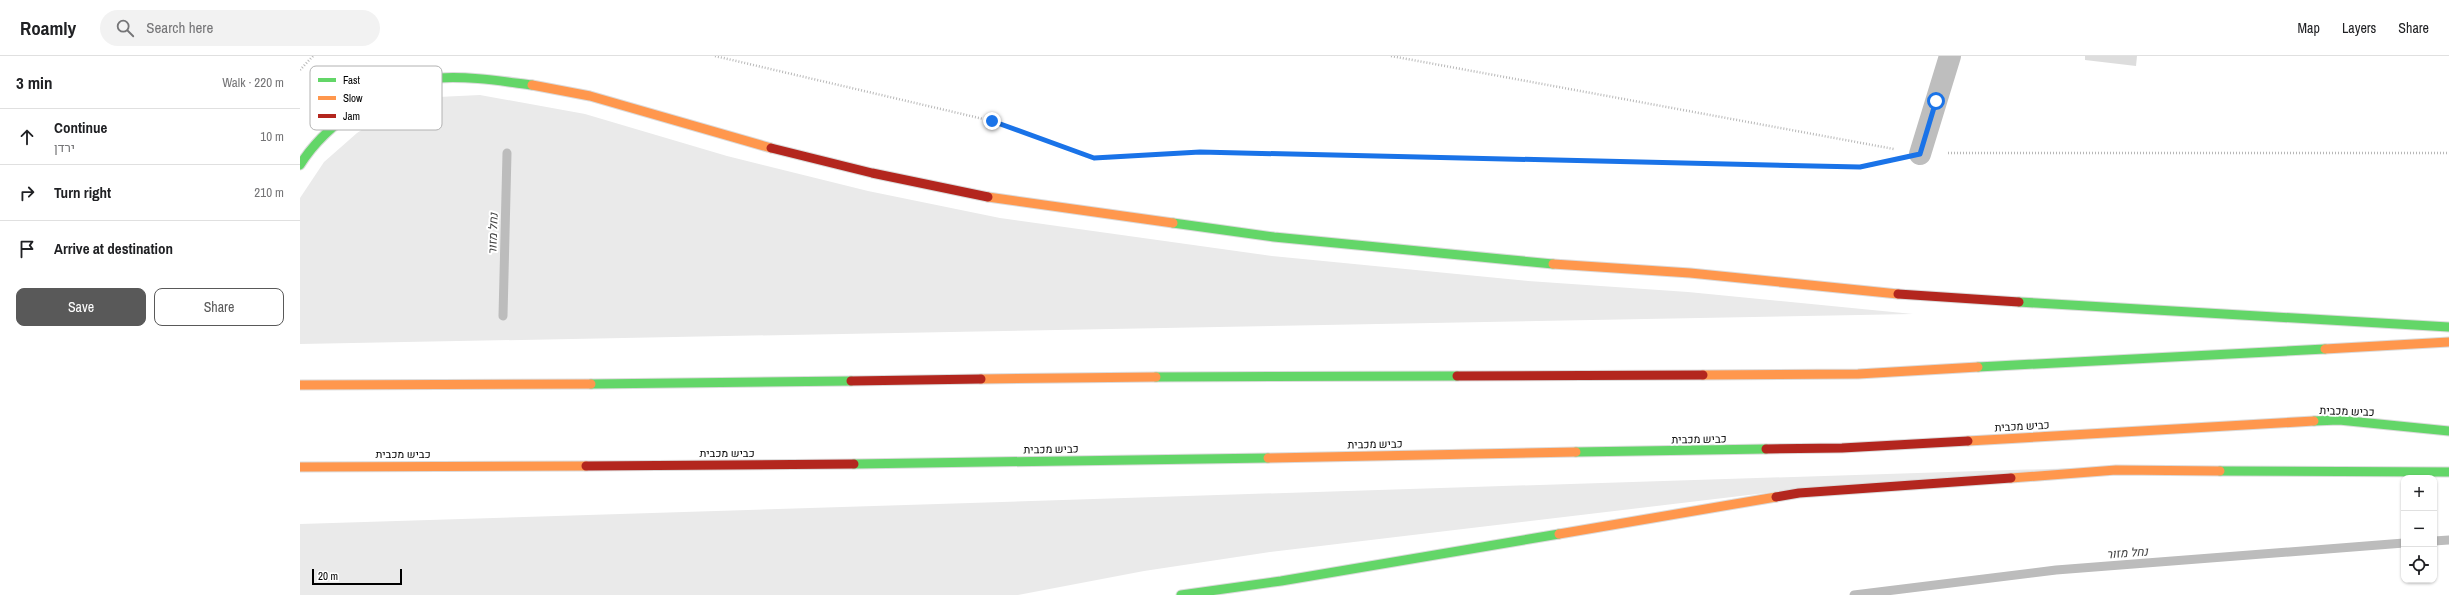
<!DOCTYPE html>
<meta charset="utf-8">
<style>
:root{--surface:#fff;--page:#f2f2f2;--text:#202124;--muted:#757577;--line:#e0e0e0;--accent:#595959}
body{margin:0;font-family:"Archivo Narrow",Heebo,sans-serif;background:var(--page);color:var(--text)}
.controls{position:absolute;right:12px;bottom:12px;display:grid;overflow:hidden;border-radius:8px;box-shadow:0 1px 3px #0004}
.controls button{width:36px;height:36px;display:grid;place-items:center;padding:0;border:0;border-bottom:1px solid var(--line);background:var(--surface);color:var(--text);font:20px sans-serif}
.scale{position:absolute;left:12px;bottom:10px;width:90px;box-sizing:border-box;padding-left:4px;border:2px solid #000;border-top:0;font-size:11px;line-height:14px;white-space:nowrap;color:#000;-webkit-text-stroke:3px #fff;paint-order:stroke}
.stop{position:absolute;width:12px;height:12px;margin:-9px;border:3px solid #1a73e8;border-radius:50%;background:#fff}
.stop.end{background:#1a73e8;border-color:#fff;box-shadow:0 1px 4px #0008}
.list{margin:0;padding:0;list-style:none}
h2{display:flex;justify-content:space-between;align-items:center;height:52px;margin:0;padding:0 16px;font-size:17px}
h2 small{font-size:13px;font-weight:400;color:var(--muted)}
.list li{display:grid;grid-template-columns:26px 1fr auto;gap:12px;align-items:center;box-sizing:border-box;height:56px;padding:0 16px;border-top:1px solid var(--line)}
.list b{display:block;font-size:15px;white-space:nowrap}
.list p{margin:0;font-size:13px;white-space:nowrap;color:var(--muted)}
.list em{font-size:13px;font-style:normal;color:var(--muted)}
.actions{display:flex;gap:8px;padding:12px 16px}
.actions a{flex:1;padding:9px 0;border:1px solid var(--accent);border-radius:8px;text-align:center;font-size:14px;color:var(--accent)}
.actions .main{background:var(--accent);color:#fff}
.icon{flex:none;width:22px;height:22px;fill:none;stroke:currentColor;stroke-width:2;stroke-linecap:round;stroke-linejoin:round}
.map{position:relative;flex:none;width:2149px;height:539px;overflow:hidden}
header{display:flex;align-items:center;gap:24px;box-sizing:border-box;height:56px;padding:0 20px;background:var(--surface);border-bottom:1px solid var(--line)}
header strong{font-size:19px}
nav{display:flex;gap:22px;margin-inline-start:auto;font-size:14px}
.search{width:280px;height:36px;background:var(--page);display:flex;align-items:center;gap:10px;box-sizing:border-box;padding:0 14px;border-radius:22px;color:var(--muted);font-size:15px}
main{display:flex}
aside{flex:1;background:var(--surface)}
.map>svg:first-child{display:block}
.green{fill:#eaeaea}
.lines{fill:none;stroke-linecap:round;stroke-linejoin:round}
.stream{stroke:#bcbcbc;stroke-width:9}
.building{fill:#ddd}
.fast-casing{stroke:#dbdbdb;stroke-width:11}
.slow-casing{stroke:#dbdbdb;stroke-width:11}
.jam-casing{stroke:#dbdbdb;stroke-width:11}
.path{stroke:#b8b8b8;stroke-width:2.5;stroke-dasharray:1 2;stroke-linecap:butt}
.street{stroke:#bebebe;stroke-width:22}
.fast{stroke:#63d668;stroke-width:9}
.slow{stroke:#ff974d;stroke-width:9}
.jam{stroke:#b3261e;stroke-width:9}
.route{stroke:#1a73e8;stroke-width:5}
.labels{text-anchor:middle;stroke-width:4;stroke-linejoin:round;paint-order:stroke}
.street-label{font-size:11px;fill:#000;stroke:#fff}
.water-label{font-size:12px;font-style:italic;fill:#414141;stroke:#fff}
.key{fill:#fff;stroke:#b2b2b2;stroke-width:1}
.key-label{font-size:11px;fill:#000}
</style>
<header>
<strong>Roamly</strong>
<div class="search"><svg class="icon" aria-label="search" viewBox="0 0 24 24"><circle cx="10" cy="10" r="6"/><path d="M15 15l6 6"/></svg>Search here</div>
<nav><a>Map</a><a>Layers</a><a>Share</a></nav>
</header>
<main>
<aside>
<h2>3 min<small>Walk · 220 m</small></h2>
<ul class="list">
<li><svg class="icon" aria-label="ahead" viewBox="0 0 24 24"><path d="M12 20V5M6 11l6-6 6 6"/></svg><div><b>Continue</b><p>ירדן</p></div><em>10 m</em></li>
<li><svg class="icon" aria-label="right" viewBox="0 0 24 24"><path d="M7 20v-9h11M14 6l5 5-5 5"/></svg><div><b>Turn right</b></div><em>210 m</em></li>
<li><svg class="icon" aria-label="arrive" viewBox="0 0 24 24"><path d="M6 21V4h12l-3 4 3 4H6"/></svg><div><b>Arrive at destination</b></div></li>
</ul>
<div class="actions"><a class="main">Save</a><a>Share</a></div>
</aside>
<div class="map">
<svg width="2149" height="539" viewBox="0 0 2149 539">
<rect width="100%" height="100%" fill="#fff"/>
<g class="green">
<path d="M180,39L285,58L427,100L568,135L700,162L972,200L1228,225L1388,236L1613,258L0,288V142L24,106L57,77L99,50L138,41Z"/>
<path d="M1809,411L1491,434L970,496L844,515L718,539H0V468Z"/>
</g>
<g class="lines">
<g class="stream">
<path d="M203,260L207,97"/>
<path d="M2134,485L2149,484"/>
<path d="M1554,539L1756,514L2104,487"/>
</g>
</g>
<path class="building" d="M1785,0H1837L1836,10L1785,4Z"/>
<g class="lines">
<g class="fast-casing">
<g id="fast">
<path d="M0,109C26,67 87,26 138,22C170,20 200,25 232,29"/>
<path d="M873,167L974,181L1253,208"/>
<path d="M1719,246L2149,271"/>
<path d="M1678,311L2025,293"/>
<path d="M856,321L1157,320"/>
<path d="M291,328L551,325"/>
<path d="M2014,365L2039,364L2149,375"/>
<path d="M1276,396L1466,393"/>
<path d="M554,408L968,402"/>
<path d="M1920,415L2149,416"/>
<path d="M881,539L981,525L1259,478"/>
</g>
</g>
<g class="slow-casing">
<g id="slow">
<path d="M232,29L290,40L471,92"/>
<path d="M688,141L873,167"/>
<path d="M1253,208L1390,217L1598,238"/>
<path d="M2025,293L2149,286"/>
<path d="M1403,319L1558,318L1678,311"/>
<path d="M681,323L856,321"/>
<path d="M0,329L291,328"/>
<path d="M1668,385L2014,365"/>
<path d="M968,402L1276,396"/>
<path d="M0,411L286,410"/>
<path d="M1711,422L1816,414L1920,415"/>
<path d="M1259,478L1476,441"/>
</g>
</g>
<g class="jam-casing">
<g id="jam">
<path d="M471,92L572,117L688,141"/>
<path d="M1598,238L1719,246"/>
<path d="M1157,320L1403,319"/>
<path d="M551,325L681,323"/>
<path d="M1466,393L1542,392L1668,385"/>
<path d="M286,410L554,408"/>
<path d="M1476,441L1499,437L1711,422"/>
</g>
</g>
<g class="path">
<path d="M415,0L692,65L794,103L900,96L1560,111L1595,103"/>
<path d="M1091,0L1594,93"/>
<path d="M0,14L13,0"/>
<path d="M1648,97H2149"/>
</g>
<path class="street" d="M1620,98L1650,0"/>
<use href="#fast" class="fast"/>
<use href="#slow" class="slow"/>
<use href="#jam" class="jam"/>
</g>
<g class="lines">
<path class="route" d="M692,65L794,102L900,96L1560,111L1620,98L1636,45"/>
</g>
<g class="labels">
<g class="street-label">
<text transform="translate(2047 355) rotate(2)" y="4">כביש מכבית</text>
<text transform="translate(1722 370) rotate(-3)" y="4">כביש מכבית</text>
<text transform="translate(1399 383) rotate(-1)" y="4">כביש מכבית</text>
<text transform="translate(1075 388) rotate(-1)" y="4">כביש מכבית</text>
<text transform="translate(751 393) rotate(-1)" y="4">כביש מכבית</text>
<text x="427" y="401">כביש מכבית</text>
<text x="103" y="402">כביש מכבית</text>
</g>
<g class="water-label">
<text transform="translate(193 178) rotate(-88)" y="4">נחל מזור</text>
<text transform="translate(1827 497) rotate(-4)" y="4">נחל מזור</text>
</g>
</g>
<rect x="10" y="10" width="132" height="64" rx="6" class="key"/>
<rect x="18" y="22" width="18" height="4" fill="#63d668"/>
<rect x="18" y="40" width="18" height="4" fill="#ff974d"/>
<rect x="18" y="58" width="18" height="4" fill="#b3261e"/>
<g class="key-label">
<text x="43" y="28">Fast</text>
<text x="43" y="46">Slow</text>
<text x="43" y="64">Jam</text>
</g>
</svg>
<div class="controls">
<button>+</button>
<button>−</button>
<button><svg class="icon" aria-label="locate" viewBox="0 0 24 24"><circle cx="12" cy="12" r="6"/><path d="M12 2v4M12 18v4M2 12h4M18 12h4"/></svg></button>
</div>
<div class="scale">20 m</div>
<div class="stop" style="left:1636px;top:45px"></div>
<div class="stop end" style="left:692px;top:65px"></div>
</div>
</main>
